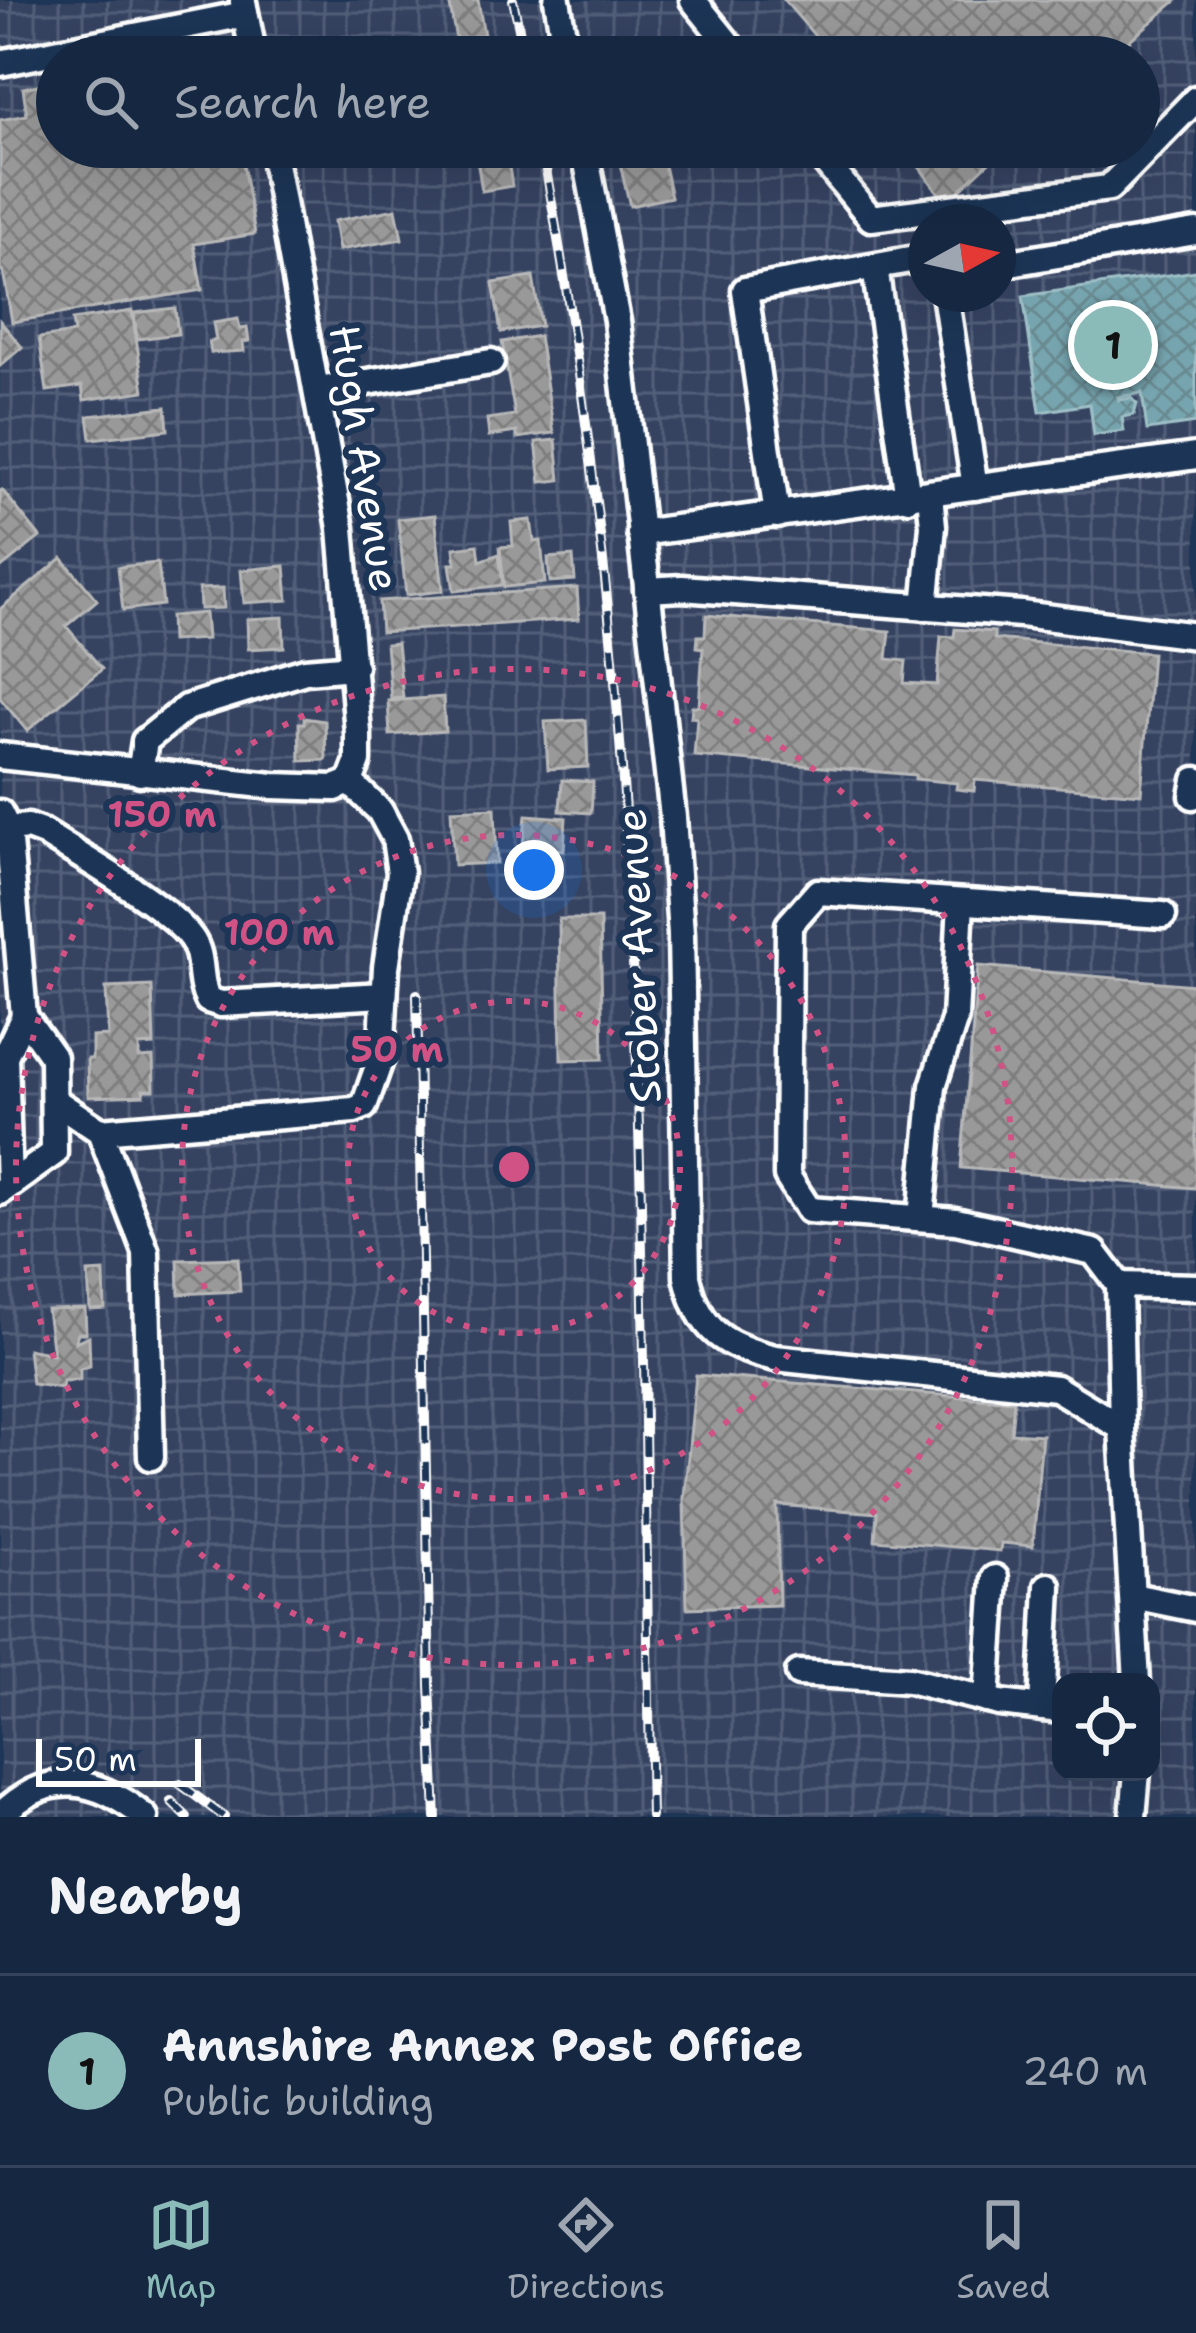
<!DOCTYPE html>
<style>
:root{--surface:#162841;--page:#1f3048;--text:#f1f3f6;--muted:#9ea6b1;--line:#35445a;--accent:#8bbbb9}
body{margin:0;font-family:"Shantell Sans",sans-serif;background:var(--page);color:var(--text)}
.controls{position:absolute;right:36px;bottom:36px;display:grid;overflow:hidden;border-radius:24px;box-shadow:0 12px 48px #0002}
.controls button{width:108px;height:108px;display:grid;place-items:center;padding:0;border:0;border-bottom:3px solid var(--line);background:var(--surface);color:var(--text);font:60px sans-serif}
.compass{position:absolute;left:908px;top:204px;width:108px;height:108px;border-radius:50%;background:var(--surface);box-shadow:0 12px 48px #0002;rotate:82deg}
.scale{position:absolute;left:36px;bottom:30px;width:165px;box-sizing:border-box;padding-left:12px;border:6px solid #fff;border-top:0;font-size:33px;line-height:42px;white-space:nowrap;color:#fff;-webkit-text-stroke:9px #1d3557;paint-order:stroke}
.you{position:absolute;left:534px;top:870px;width:42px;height:42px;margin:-30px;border:9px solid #fff;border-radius:50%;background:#1a73e8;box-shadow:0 0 0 18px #1a73e833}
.badge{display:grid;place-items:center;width:78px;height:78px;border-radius:50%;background:var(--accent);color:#111;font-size:39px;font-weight:700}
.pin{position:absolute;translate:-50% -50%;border:6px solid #fff;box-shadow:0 3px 12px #0006}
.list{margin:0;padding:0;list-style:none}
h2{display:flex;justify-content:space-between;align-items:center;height:156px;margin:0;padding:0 48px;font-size:51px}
h2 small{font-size:39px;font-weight:400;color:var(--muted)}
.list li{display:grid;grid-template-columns:78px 1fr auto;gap:36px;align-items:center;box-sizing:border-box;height:192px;padding:0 48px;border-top:3px solid var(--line)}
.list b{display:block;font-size:45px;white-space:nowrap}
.list p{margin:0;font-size:39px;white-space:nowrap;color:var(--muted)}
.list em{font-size:39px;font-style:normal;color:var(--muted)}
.icon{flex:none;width:66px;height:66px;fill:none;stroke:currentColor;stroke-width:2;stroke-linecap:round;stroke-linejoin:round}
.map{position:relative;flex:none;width:1196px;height:1817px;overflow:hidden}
.search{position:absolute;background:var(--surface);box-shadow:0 12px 48px #0002;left:36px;right:36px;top:36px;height:132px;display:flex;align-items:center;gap:30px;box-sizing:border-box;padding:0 42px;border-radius:66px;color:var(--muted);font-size:45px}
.sheet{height:348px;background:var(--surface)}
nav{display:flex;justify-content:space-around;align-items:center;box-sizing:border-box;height:168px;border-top:3px solid var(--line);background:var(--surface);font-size:33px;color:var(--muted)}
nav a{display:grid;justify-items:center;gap:6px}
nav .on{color:var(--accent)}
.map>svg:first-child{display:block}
.industrial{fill:url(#industrial-grid);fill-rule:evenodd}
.public{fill:url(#public-cross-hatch);stroke:#9fc0c7;stroke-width:3}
.industry{fill:url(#industry-cross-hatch);stroke:#b8b8b8;stroke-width:3}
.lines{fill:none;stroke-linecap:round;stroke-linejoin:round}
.minor-casing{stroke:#fff;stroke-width:33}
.minor{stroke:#1d3557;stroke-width:24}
.rail-casing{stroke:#fff;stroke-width:10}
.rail{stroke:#1d3557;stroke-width:6;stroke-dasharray:18;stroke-linecap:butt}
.ring{fill:none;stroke:#d15284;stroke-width:6;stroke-dasharray:6 12}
.labels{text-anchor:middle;stroke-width:12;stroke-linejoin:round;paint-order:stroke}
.street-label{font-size:42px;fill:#fff;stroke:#1d3557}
.centre{fill:#d15284;stroke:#1d3557;stroke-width:6}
.ring-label{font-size:36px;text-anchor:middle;font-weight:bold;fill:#d15284;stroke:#1d3557;stroke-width:12;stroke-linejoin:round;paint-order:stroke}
</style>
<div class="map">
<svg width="1196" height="1817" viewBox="0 0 1196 1817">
<defs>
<pattern id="industrial-grid" width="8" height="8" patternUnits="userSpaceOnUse" patternTransform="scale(3)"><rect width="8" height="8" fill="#344361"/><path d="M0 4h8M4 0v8" fill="none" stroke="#525f79"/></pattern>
<pattern id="public-cross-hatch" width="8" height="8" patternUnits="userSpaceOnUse" patternTransform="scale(3)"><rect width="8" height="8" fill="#76a5af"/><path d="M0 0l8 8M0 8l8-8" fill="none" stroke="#698a91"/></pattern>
<pattern id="industry-cross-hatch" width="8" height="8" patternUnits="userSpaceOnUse" patternTransform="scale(3)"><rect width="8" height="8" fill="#999"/><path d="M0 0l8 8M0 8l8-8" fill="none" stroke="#7e7e7e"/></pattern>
</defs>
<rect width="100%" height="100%" fill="#1d3557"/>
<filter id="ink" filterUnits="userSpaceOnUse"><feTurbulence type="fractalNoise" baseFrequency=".00833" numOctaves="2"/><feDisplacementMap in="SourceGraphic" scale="24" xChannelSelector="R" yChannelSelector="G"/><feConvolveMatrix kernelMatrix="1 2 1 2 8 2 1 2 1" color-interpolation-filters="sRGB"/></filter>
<g filter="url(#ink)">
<path class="industrial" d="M0,0H1196V1817H0ZM57,57H1139V147H57ZM926,222H998V294H926ZM1061,1682H1151V1772H1061Z"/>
<path class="public" d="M1196,271V423L1147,430L1142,393L1118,397L1119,400L1131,398L1137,404L1134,415L1122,417L1124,431L1094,435L1090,404L1040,412L1023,296Z"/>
<g class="industry">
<path d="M449,0H478L484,35L456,40Z"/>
<path d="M784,0H1177L1110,57H833Z"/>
<path d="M487,37L490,57H459L457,42Z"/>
<path d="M57,81V147H240L255,234L194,244L202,290L12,322L3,271H0V120L27,115L23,88Z"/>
<path d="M475,147H506L512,186L482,191Z"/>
<path d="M616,147H660L671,197L630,206Z"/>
<path d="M909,147H1005L946,203L906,149Z"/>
<path d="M396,209L402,239L339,250L334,221Z"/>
<path d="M533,277L541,326L501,332L493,283Z"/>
<path d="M175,308L178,334L137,339L134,313Z"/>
<path d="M132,311L144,391L84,400L82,386L47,391L39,338L74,333L72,320Z"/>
<path d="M238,319L240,329L247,328L249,341L243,342L244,351L211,353L209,342L216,340L213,323Z"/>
<path d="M0,321L22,347L0,366Z"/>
<path d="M539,336L554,433L517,438V432L489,436L487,419L515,415L502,342Z"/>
<path d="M166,407L168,430L91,439L88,416Z"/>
<path d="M556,440L560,480L541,482L536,442Z"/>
<path d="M2,490L40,537L0,569V491Z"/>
<path d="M435,515L443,591L406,595L398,519Z"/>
<path d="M531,520L534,542L541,541L545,583L504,587L500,547L513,546L511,522Z"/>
<path d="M478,545L480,561L499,554L503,585L454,591L450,564H456L454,548Z"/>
<path d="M573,556L575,580L550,582L548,558Z"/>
<path d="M62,558L97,600L66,626L102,669L27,731L0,698V609Z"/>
<path d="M158,563L163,605L123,610L118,567Z"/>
<path d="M285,566L288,600L244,603L241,570Z"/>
<path d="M223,588L224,608L200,609L199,589Z"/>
<path d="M577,588L579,619L381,632L379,601Z"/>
<path d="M205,613L207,639L171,641L170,616Z"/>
<path d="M706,615L890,631L887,659L906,661L904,683L937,685L941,636L954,637L955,629L994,632V639L1152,653L1141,794L975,780L974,791L956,789L957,783L915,779V775L694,756L697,718L691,717L692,706H699L703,648L697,647L698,636H705Z"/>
<path d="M283,617L284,647L248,649L247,619Z"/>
<path d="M397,643L403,698L391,699L386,644Z"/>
<path d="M443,697L445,731L390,735L388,701Z"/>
<path d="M304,718L325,721L326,760L300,761L299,723H304Z"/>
<path d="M586,720L588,767L548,769L545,722Z"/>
<path d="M562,780L593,782L591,813L560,811Z"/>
<path d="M495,808L497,863L454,865L451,810Z"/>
<path d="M526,815L566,818L564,850L523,846Z"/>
<path d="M559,919H600L603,1059L561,1060Z"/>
<path d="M978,966L1196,985V1188L961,1168Z"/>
<path d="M152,986L154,1045L139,1046V1058L153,1057L154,1090H143L144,1095L88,1097L87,1059H92V1037L108,1036L106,988Z"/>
<path d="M238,1258L240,1291L179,1294L178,1260Z"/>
<path d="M104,1272L105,1309L90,1310L88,1273Z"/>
<path d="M85,1309L86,1333H78L75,1342L89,1336L90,1366L80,1369V1380L63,1381L62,1388L32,1384L28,1349L53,1354L47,1310Z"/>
<path d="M696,1375L1014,1401L1011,1433L1042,1435L1033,1546L1001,1543L1000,1551L875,1540L877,1513L777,1505L779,1605L687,1608L684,1498Z"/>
</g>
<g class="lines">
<g class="minor-casing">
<g id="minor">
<path d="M557,0L567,57"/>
<path d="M693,0L739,57"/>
<path d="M243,2L254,57"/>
<path d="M0,63L245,14"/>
<path d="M272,147L341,528L358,733V761L350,782"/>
<path d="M584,147L617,321L673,817L681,934L687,1277C699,1331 724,1346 775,1358L1056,1388L1122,1428"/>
<path d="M813,147L871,218L1109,188L1196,99"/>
<path d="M998,265L1196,232"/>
<path d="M875,267L908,498"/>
<path d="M945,294L975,487"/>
<path d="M318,390L491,362"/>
<path d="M777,515L745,290L926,257"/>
<path d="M640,533L1196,456"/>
<path d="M647,590L682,588L1021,614L1196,636"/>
<path d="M925,607L933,526L930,494"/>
<path d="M0,756L273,786L335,788L350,782"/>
<path d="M140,773L145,741L186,708L305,671L354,667"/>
<path d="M1193,796L1196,780"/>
<path d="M0,813L8,829L24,1016L5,1056L9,1185"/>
<path d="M8,829L28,827L44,833C80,856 168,906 191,938C205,957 197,980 208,1000L221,1004L384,995"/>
<path d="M54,1100L100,1131L146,1252L151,1457"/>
<path d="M100,1131L354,1110L364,1106L381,1058L386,967L400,873L395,839L380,811L350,782"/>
<path d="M0,1192L54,1153L53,1057L24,1016"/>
<path d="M921,1218L933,1086L955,1018L961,902"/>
<path d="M1119,1285L1196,1287"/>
<path d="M1133,1596L1196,1609"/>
<path d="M799,1673L909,1680L1000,1703L1061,1710"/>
<path d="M1137,1682L1122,1428L1119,1285L1094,1252L956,1221L809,1210L787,1176L789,925L818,892L1163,915"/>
<path d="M987,1700L995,1578"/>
<path d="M1042,1708L1048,1586"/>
<path d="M0,1816C48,1768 96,1777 145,1817"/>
<path d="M1133,1817L1137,1772"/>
</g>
</g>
<use href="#minor" class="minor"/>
<g class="rail-casing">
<g id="rail">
<path d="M513,0L525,57"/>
<path d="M542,147C582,367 611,589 625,812C646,1146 644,1482 651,1817"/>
<path d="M417,994L430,1685L436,1817"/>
<path d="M180,1784L224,1817"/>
<path d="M171,1801L187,1817"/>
</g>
</g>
<use href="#rail" class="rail"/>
</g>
</g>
<g class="ring">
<circle cx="514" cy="1167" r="166"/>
<circle cx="514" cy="1167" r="332"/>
<circle cx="514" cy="1167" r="498"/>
</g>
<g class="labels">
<g class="street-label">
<text transform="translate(365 458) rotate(81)" y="15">Hugh Avenue</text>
<text transform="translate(638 956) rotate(-93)" y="15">Stober Avenue</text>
</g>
</g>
<circle cx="514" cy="1167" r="18" class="centre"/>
<g class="ring-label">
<text x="162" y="827">150 m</text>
<text x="279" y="945">100 m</text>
<text x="397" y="1062">50 m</text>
</g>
</svg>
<div class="controls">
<button><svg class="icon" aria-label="locate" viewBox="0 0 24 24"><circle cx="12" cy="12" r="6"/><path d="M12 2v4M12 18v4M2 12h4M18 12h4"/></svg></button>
</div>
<svg class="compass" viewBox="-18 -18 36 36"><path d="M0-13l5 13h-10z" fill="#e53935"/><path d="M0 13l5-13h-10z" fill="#9ea6b1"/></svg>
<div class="scale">50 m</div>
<div class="you"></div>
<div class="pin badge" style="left:1113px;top:345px">1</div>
<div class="search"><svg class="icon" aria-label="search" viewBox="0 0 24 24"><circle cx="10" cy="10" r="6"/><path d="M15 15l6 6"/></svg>Search here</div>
</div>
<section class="sheet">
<h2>Nearby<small></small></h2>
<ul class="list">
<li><span class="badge">1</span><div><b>Annshire Annex Post Office</b><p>Public building</p></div><em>240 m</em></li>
</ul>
</section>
<nav>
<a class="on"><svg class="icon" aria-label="map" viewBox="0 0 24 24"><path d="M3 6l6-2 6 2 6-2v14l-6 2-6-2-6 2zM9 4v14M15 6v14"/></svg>Map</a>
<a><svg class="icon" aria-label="directions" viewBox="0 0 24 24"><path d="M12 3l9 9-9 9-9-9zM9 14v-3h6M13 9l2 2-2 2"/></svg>Directions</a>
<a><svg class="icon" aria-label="saved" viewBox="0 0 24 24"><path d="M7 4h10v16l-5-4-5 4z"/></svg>Saved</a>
</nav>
